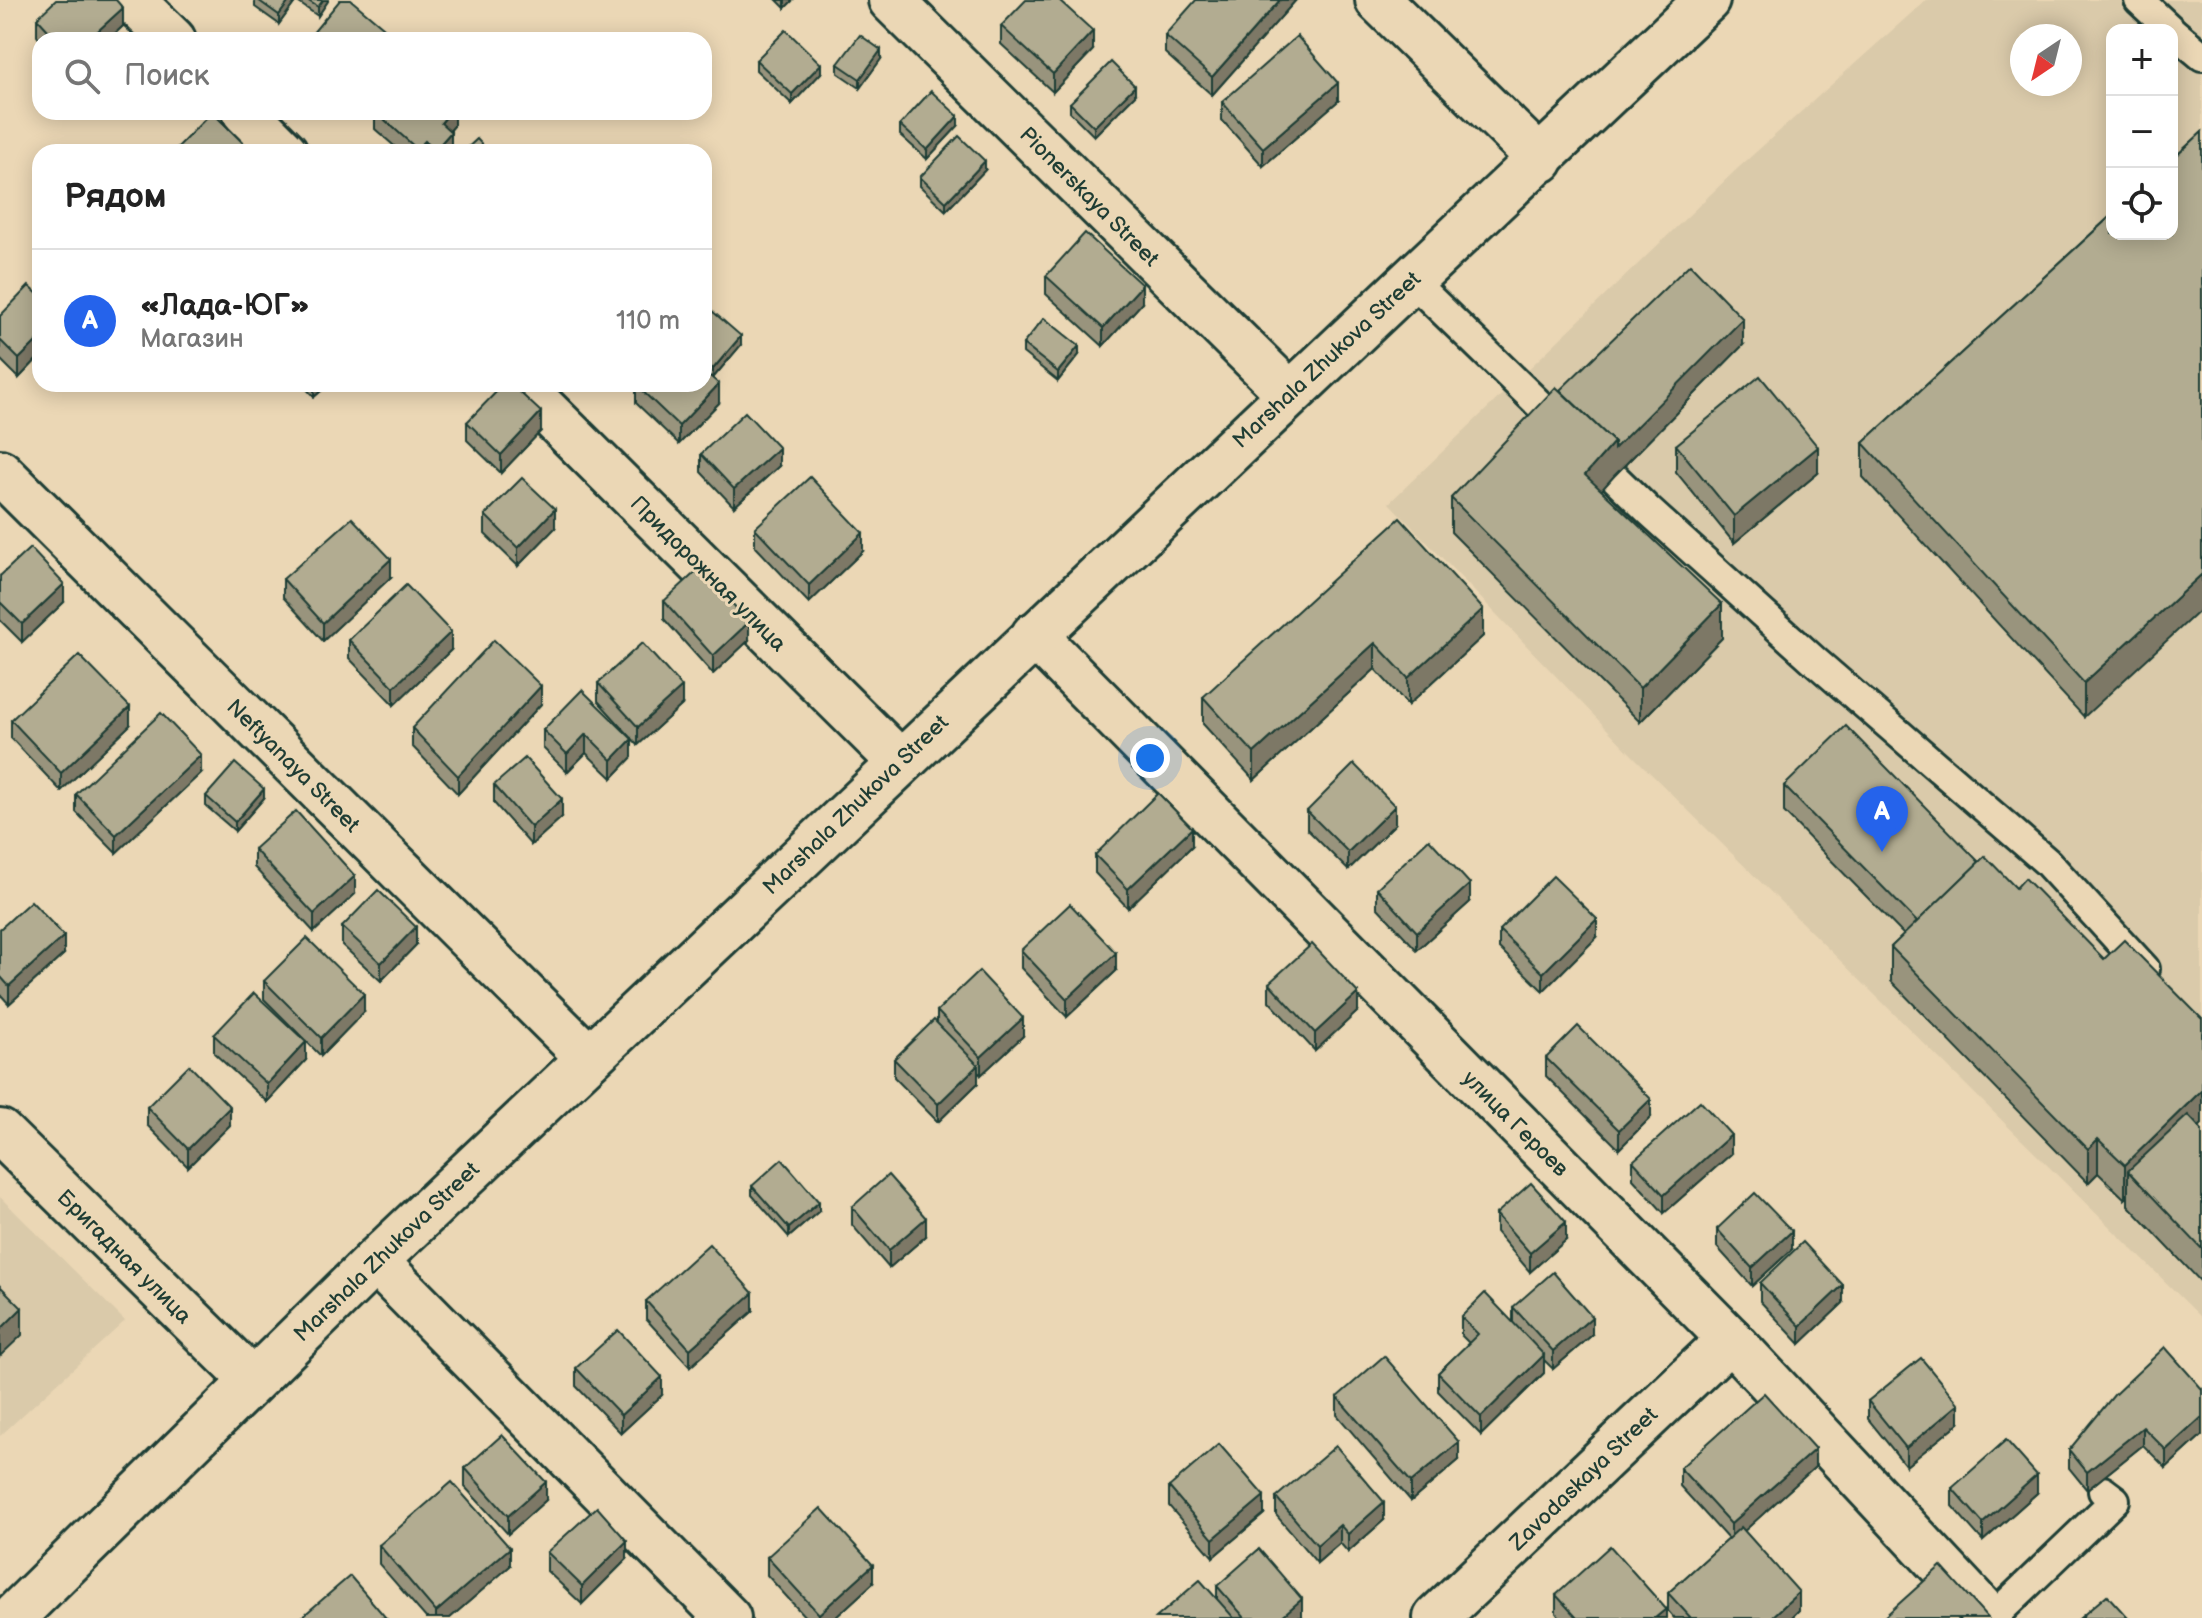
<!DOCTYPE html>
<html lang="ru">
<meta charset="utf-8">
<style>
:root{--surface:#fff;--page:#f6f6f6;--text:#222;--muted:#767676;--line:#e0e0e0;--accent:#2563eb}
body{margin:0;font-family:"Balsamiq Sans",sans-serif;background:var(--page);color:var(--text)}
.controls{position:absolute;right:24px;top:24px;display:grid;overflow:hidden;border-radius:16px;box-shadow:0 4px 20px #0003}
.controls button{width:72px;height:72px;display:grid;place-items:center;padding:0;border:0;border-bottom:2px solid var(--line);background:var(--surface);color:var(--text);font:40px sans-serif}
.compass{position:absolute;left:2010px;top:24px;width:72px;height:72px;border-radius:50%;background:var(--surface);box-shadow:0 4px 20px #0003;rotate:215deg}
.you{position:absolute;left:1150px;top:758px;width:28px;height:28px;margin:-20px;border:6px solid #fff;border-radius:50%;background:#1a73e8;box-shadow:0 0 0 12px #1a73e833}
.badge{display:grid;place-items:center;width:52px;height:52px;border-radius:50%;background:var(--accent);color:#fff;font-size:26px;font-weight:700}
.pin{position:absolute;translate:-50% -66px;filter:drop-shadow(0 2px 4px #0008)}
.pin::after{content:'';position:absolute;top:42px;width:28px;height:24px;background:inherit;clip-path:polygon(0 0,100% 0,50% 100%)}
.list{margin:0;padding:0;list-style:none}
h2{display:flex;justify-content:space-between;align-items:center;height:104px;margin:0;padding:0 32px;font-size:34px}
h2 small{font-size:26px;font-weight:400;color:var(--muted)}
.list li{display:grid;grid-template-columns:52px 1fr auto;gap:24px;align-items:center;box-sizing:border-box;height:144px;padding:0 32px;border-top:2px solid var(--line)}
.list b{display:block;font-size:30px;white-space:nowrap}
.list p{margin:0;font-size:26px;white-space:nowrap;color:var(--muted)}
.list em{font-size:26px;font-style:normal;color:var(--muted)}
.icon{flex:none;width:44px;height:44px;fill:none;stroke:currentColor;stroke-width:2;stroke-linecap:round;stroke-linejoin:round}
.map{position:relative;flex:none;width:2202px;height:1618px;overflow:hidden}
.search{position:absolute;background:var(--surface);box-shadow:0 4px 20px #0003;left:32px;top:32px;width:680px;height:88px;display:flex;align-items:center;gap:20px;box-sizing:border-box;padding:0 28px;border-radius:24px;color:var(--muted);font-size:30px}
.panel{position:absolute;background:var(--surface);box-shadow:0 4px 20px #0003;left:32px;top:144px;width:680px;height:248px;border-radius:24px}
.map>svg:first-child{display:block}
.built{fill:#dacaaa;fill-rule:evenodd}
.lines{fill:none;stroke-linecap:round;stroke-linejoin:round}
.service-casing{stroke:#1f3d34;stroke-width:34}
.minor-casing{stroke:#1f3d34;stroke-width:50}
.secondary-casing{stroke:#1f3d34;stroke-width:50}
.service{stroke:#ebd7b5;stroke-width:28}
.minor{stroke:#ebd7b5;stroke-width:44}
.secondary{stroke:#ebd7b5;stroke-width:44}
.wall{fill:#99947d;stroke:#1f3d34;stroke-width:2}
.shaded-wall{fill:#7d7866;stroke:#1f3d34;stroke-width:2}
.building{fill:#b2ac91;stroke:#1f3d34;stroke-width:2}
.labels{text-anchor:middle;stroke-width:6;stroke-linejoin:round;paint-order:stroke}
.street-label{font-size:22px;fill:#1f3d34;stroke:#ebd7b5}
</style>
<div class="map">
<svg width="2202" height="1618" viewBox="0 0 2202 1618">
<rect width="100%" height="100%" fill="#ebd7b5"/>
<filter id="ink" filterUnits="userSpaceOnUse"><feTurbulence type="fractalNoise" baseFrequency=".0125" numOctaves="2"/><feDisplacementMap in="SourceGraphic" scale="16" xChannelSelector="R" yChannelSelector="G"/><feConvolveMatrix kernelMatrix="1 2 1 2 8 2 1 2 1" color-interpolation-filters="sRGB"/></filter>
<g filter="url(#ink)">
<g class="built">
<path d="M1926,0H2202V1318L1634,757L1389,503L1737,169ZM2112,30H2172V234H2112ZM2022,36H2070V84H2022Z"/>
<path d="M0,1197L125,1321L0,1436Z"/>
</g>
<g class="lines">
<g class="service-casing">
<g id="service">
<path d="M2139,0L2171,30"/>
<path d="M2172,31L2202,56"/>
<path d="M1411,280L1649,511L1816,662L2047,862L2145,969"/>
<path d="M1992,1618L2115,1500L2103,1491"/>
</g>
</g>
<g class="minor-casing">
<g id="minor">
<path d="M132,0L173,40"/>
<path d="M891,0L1289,393"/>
<path d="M1378,0L1541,160"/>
<path d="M245,112L285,152"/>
<path d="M519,384L900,762"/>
<path d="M0,472L589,1058"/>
<path d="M1034,635L1730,1339L1990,1618"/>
<path d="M0,1132L251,1379"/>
<path d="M375,1261L728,1618"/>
<path d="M1436,1618L1730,1339"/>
</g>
</g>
<g class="secondary-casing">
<path id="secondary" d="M12,1618L375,1261L1707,0"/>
</g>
<use href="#service" class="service"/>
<use href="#minor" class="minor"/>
<use href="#secondary" class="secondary"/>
</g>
<g class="wall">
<path d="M255,0H328V1L318,16L296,1L279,24L255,7Z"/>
<path d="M777,0H793L785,8Z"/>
<path d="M1296,0L1212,95L1165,53V35Z"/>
<path d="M37,18L123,26L108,40H40L37,36Z"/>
<path d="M1001,26L1093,50L1053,92L1001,44Z"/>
<path d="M881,59L860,88L838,73V64Z"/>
<path d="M756,60L821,73L792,104L756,70Z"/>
<path d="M1135,95L1094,136L1070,112V103Z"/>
<path d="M1338,101L1263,166L1222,120V102Z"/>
<path d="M375,112H454V126L450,131L451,150L449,152H401L375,129Z"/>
<path d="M900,125L958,126L927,159L900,135Z"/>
<path d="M2202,132L2084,717L1863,477V443Z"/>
<path d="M985,170L946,211L920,186V177Z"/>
<path d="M1046,276L1142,303L1103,346L1046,294Z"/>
<path d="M40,296V356L19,378L0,359V316Z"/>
<path d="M704,318L741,345L713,378L704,371Z"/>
<path d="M1023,344L1079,355L1058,381L1023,353Z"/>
<path d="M1743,345L1614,476L1601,490L1722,638L1640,722L1451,532V498L1560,390Z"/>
<path d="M302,384H329L314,397Z"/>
<path d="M636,385L719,403L679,444L636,403Z"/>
<path d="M467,422L541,431L501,473L467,440Z"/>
<path d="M1676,445L1818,473L1734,543L1676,472Z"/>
<path d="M701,454L779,466L734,507L701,472Z"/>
<path d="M485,515L555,528L518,566L485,534Z"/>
<path d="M755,528L863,551L809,603L755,546Z"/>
<path d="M0,576L64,602L22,642L0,620Z"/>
<path d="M391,577L323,641L283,597V579Z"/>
<path d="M664,601L749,640L713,674L664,619Z"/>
<path d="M1483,609V636L1408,705L1375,669L1254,780L1203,724V697Z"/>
<path d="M349,640L451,650L394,705L349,658Z"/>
<path d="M598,683L682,705L638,745L598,701Z"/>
<path d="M541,704L458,794L412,746V728Z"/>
<path d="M11,720L130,725L61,791L11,738Z"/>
<path d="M543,730L632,739V757L612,778L586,753L567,772L543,748Z"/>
<path d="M201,773L116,853L76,812V794Z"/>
<path d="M494,785L562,817L531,845L494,803Z"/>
<path d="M1784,786L1979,862L2016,888L2104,959L2202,1019V1124L2199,1127L2202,1130V1283L2128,1205V1196L2125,1199L2098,1173L2088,1183L1891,981V947L1904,935L1784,812Z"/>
<path d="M206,796L264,798L235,831L206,806Z"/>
<path d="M1307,811L1395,824L1348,870L1307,829Z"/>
<path d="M1192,846L1128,908L1095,873V855Z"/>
<path d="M254,849L355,894L314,932L254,867Z"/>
<path d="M1377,888L1470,902L1417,950L1377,907Z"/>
<path d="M342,927L416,945L381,981L342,945Z"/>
<path d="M0,929L64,954L9,1004L0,994Z"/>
<path d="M1499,930L1597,937L1543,991L1499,948Z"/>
<path d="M1021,950L1116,971L1067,1017L1021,968Z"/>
<path d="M264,981L364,1012L321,1056L264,999Z"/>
<path d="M1269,983L1358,1011L1315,1051L1269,1001Z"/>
<path d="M937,1011L1023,1036L981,1075L978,1072V1083L938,1122L894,1077V1059L937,1023Z"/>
<path d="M214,1035L306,1060L267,1102L214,1053Z"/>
<path d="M1546,1058L1651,1117L1619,1149L1546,1076Z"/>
<path d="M147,1107L230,1125L188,1167L147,1125Z"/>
<path d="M1731,1154L1664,1213L1633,1179V1161Z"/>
<path d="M752,1186L819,1211L789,1237L752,1195Z"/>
<path d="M852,1207L926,1236L889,1268L852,1225Z"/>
<path d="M1496,1214L1566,1240L1530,1272L1496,1232Z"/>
<path d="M1717,1229L1792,1249L1752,1286L1717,1247Z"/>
<path d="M1760,1283L1843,1303L1800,1344L1760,1301Z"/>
<path d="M646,1301L753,1311L690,1367L646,1319Z"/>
<path d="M1513,1307L1592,1335L1553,1369L1544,1360V1373L1481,1435L1438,1391V1373L1469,1343L1461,1335V1317L1513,1323Z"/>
<path d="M576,1368L662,1395L621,1433L576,1386Z"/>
<path d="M2202,1389V1435L2166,1468L2143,1445L2087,1490L2069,1468V1450Z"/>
<path d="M1337,1397L1459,1460L1411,1501L1337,1415Z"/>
<path d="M1868,1401L1959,1423L1906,1466L1868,1419Z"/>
<path d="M1815,1467L1744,1531L1799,1610L1791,1618H1674L1668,1611V1593L1728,1539L1680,1486V1468Z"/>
<path d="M465,1468L546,1500L508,1534L465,1487Z"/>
<path d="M1169,1487L1264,1514L1213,1557L1169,1506Z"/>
<path d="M1952,1488L2037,1493L1983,1541L1952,1506Z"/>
<path d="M1276,1497L1384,1520L1348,1552L1340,1543L1317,1563L1276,1515Z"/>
<path d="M379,1545L510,1566L450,1618H426L379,1564Z"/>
<path d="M547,1552L627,1559L582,1604L547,1571Z"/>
<path d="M767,1557L873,1583L835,1618H806L767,1575Z"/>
<path d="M1217,1586L1302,1617L1301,1618H1156L1217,1599Z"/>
<path d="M1556,1595L1666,1618H1560L1556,1613Z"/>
</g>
<g class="shaded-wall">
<path d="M290,0H296V1L279,24V15Z"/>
<path d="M323,0H328V1L318,16V7Z"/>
<path d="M785,0H793L785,8Z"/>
<path d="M1280,0H1296L1212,95V77Z"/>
<path d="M123,8V26L108,40H88Z"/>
<path d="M1093,31V50L1053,92V74Z"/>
<path d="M881,50V59L860,88V79Z"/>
<path d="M821,64V73L792,104V94Z"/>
<path d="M1338,83V101L1263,166V148Z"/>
<path d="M1135,86V95L1094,136V127Z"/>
<path d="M450,112H454V126L441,141V123Z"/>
<path d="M958,116V126L927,159V150Z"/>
<path d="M451,132V150L449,152H435V150Z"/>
<path d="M425,141V152H417V149Z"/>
<path d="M985,161V170L946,211V202Z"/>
<path d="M1142,285V303L1103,346V328Z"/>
<path d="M1743,319V345L1614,476L1585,509V475L1614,442Z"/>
<path d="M741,336V345L713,378V369Z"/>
<path d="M40,338V356L19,378V359Z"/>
<path d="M1079,346V355L1058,381V372Z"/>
<path d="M314,384H329L314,397Z"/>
<path d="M719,384V403L679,444V426Z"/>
<path d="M541,412V431L501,473V455Z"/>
<path d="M1818,447V473L1734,543V516Z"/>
<path d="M779,448V466L734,507V489Z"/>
<path d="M555,509V528L518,566V548Z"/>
<path d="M863,533V551L809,603V585Z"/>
<path d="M391,559V577L323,641V623Z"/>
<path d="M2202,574V608L2084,717V683Z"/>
<path d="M64,584V602L22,642V624Z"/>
<path d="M1722,604V638L1640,722V688Z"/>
<path d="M1483,609V636L1408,705V678Z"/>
<path d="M749,622V640L713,674V656Z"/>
<path d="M451,632V650L394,705V687Z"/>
<path d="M1375,643V669L1254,780V753Z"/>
<path d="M541,686V704L458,794V776Z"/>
<path d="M682,687V705L638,745V727Z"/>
<path d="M130,707V725L61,791V773Z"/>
<path d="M586,734V753L567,772V754Z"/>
<path d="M632,739V757L612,778V760Z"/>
<path d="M201,755V773L116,853V835Z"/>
<path d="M264,789V798L235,831V822Z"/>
<path d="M562,799V817L531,845V827Z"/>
<path d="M1395,806V824L1348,870V852Z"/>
<path d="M1192,828V846L1128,908V889Z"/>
<path d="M355,876V894L314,932V914Z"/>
<path d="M1470,884V902L1417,950V932Z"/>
<path d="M1597,919V937L1543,991V973Z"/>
<path d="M416,927V945L381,981V963Z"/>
<path d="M64,936V954L9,1004V986Z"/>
<path d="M1116,953V971L1067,1017V999Z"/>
<path d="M1358,993V1011L1315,1051V1033Z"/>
<path d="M364,994V1012L321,1056V1038Z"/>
<path d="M1023,1018V1036L981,1075V1057Z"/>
<path d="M306,1042V1060L267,1102V1084Z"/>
<path d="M978,1065V1083L938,1122V1104Z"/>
<path d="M2202,1090V1124L2140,1184L2128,1171V1196L2125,1199V1165Z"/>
<path d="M1651,1099V1117L1619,1149V1130Z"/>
<path d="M230,1107V1125L188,1167V1149Z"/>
<path d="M1731,1135V1154L1664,1213V1195Z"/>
<path d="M2098,1139V1173L2088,1183V1149Z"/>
<path d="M819,1202V1211L789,1237V1228Z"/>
<path d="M926,1218V1236L889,1268V1250Z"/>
<path d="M1566,1222V1240L1530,1272V1253Z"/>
<path d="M1792,1231V1249L1752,1286V1268Z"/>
<path d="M1843,1285V1303L1800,1344V1326Z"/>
<path d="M753,1293V1311L690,1367V1349Z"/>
<path d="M22,1308V1335L0,1356V1330Z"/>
<path d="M1592,1317V1335L1553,1369V1351Z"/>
<path d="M1544,1355V1373L1481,1435V1417Z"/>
<path d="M662,1377V1395L621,1433V1415Z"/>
<path d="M1959,1404V1423L1906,1466V1448Z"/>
<path d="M2202,1417V1435L2166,1468V1450Z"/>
<path d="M2143,1427V1445L2087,1490V1472Z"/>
<path d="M1459,1442V1460L1411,1501V1482Z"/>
<path d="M1815,1449V1467L1731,1543V1524Z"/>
<path d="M2037,1475V1493L1983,1541V1523Z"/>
<path d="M546,1482V1500L508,1534V1516Z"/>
<path d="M1264,1496V1514L1213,1557V1539Z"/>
<path d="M1384,1502V1520L1348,1552V1534Z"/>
<path d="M1340,1525V1543L1317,1563V1545Z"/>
<path d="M627,1541V1559L582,1604V1586Z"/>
<path d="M510,1548V1566L450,1618H436V1612Z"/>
<path d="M873,1565V1583L835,1618H819V1614Z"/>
<path d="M1799,1592V1610L1791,1618H1771Z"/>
<path d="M1302,1599V1617L1280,1618Z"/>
<path d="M1666,1609V1618H1655Z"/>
</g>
<g class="building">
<path d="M56,0H116L123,8L88,40H57L37,18Z"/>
<path d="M258,0H290L279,15Z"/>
<path d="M307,0H323L318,7Z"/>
<path d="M340,0H351L396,38L394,40H307Z"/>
<path d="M1026,0H1059L1093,31L1053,74L1001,26Z"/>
<path d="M1196,0H1280L1212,77L1165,35Z"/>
<path d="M786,30L821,64L792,94L756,60Z"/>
<path d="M860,35L881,50L860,79L838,64Z"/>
<path d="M1297,36L1338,83L1263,148L1222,102Z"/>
<path d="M1111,62L1135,86L1094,127L1070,103Z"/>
<path d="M931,91L958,116L927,150L900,125Z"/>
<path d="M212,112L252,152H173Z"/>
<path d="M376,112H450L441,123L451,132L435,150L425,141L417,149Z"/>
<path d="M2202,132V574L2084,683L1863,443L2112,215V234H2172V160Z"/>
<path d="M959,136L985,161L946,202L920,177Z"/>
<path d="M477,139L489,152H463Z"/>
<path d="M1085,233L1142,285L1103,328L1046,276Z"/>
<path d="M1690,264L1743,319L1614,449V442L1560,390Z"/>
<path d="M29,286L40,296V338L19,359L0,340V316Z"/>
<path d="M711,310L741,336L713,369L704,361V318Z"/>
<path d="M1044,318L1079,346L1058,372L1023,344Z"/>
<path d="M704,371L719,384L679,426L636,385L637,384H704Z"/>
<path d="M1760,376L1818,447L1734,516L1676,445Z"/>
<path d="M504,384H511L541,412L501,455L467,422Z"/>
<path d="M1556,387L1614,442L1585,475L1722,604L1640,688L1451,498Z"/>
<path d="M745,412L779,448L734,489L701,454Z"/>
<path d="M810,477L863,533L809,585L755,528Z"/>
<path d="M522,478L555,509L518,548L485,515Z"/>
<path d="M352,518L391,559L323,623L283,579Z"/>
<path d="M1400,518L1483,609L1408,678L1375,643L1254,753L1203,697Z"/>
<path d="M30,548L64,584L22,624L0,602V576Z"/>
<path d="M700,568L749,622L713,656L664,601Z"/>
<path d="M406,585L451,632L394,687L349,640Z"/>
<path d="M494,640L541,686L458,776L412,728Z"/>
<path d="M642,643L682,687L638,727L598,683Z"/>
<path d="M79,655L130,707L61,773L11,720Z"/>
<path d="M582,690L632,739L612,760L586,734L567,754L543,730Z"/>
<path d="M161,713L201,755L116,835L76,794Z"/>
<path d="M1846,726L1979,862L1917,922L1784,786Z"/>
<path d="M525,758L562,799L531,827L494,785Z"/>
<path d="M235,763L264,789L235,822L206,796Z"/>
<path d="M1354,764L1395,806L1348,852L1307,811Z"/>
<path d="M1158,793L1192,828L1128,889L1095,855Z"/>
<path d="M296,811L355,876L314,914L254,849Z"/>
<path d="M1429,839L1470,884L1417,932L1377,888Z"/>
<path d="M1985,856L2016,888L2025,878L2104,959L2124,940L2202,1019V1090L2125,1165L2098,1139L2088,1149L1891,947Z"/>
<path d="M1553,876L1597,919L1543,973L1499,930Z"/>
<path d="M378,890L416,927L381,963L342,927Z"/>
<path d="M31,901L64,936L9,986L0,976V929Z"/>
<path d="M1070,904L1116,953L1067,999L1021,950Z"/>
<path d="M307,938L364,994L321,1038L264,981Z"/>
<path d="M1312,944L1358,993L1315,1033L1269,983Z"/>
<path d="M979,971L1023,1018L981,1057L937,1011Z"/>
<path d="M254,993L306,1042L267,1084L214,1035Z"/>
<path d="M934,1020L978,1065L938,1104L894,1059Z"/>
<path d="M1578,1026L1651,1099L1619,1130L1546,1058Z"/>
<path d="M189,1065L230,1107L188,1149L147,1107Z"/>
<path d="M1700,1101L1731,1135L1664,1195L1633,1161Z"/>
<path d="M2188,1115L2202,1130V1249L2128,1171Z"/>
<path d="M782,1159L819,1202L789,1228L752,1186Z"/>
<path d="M888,1175L926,1218L889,1250L852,1207Z"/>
<path d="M1531,1183L1566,1222L1530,1253L1496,1214Z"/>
<path d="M1755,1193L1792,1231L1752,1268L1717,1229Z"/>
<path d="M1803,1242L1843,1285L1800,1326L1760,1283Z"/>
<path d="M709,1244L753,1293L690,1349L646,1301Z"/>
<path d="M1553,1272L1592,1317L1553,1351L1513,1307Z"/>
<path d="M0,1286L22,1308L0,1330Z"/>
<path d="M1485,1293L1544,1355L1481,1417L1438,1373L1478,1334L1461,1317Z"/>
<path d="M618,1330L662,1377L621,1415L576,1368Z"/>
<path d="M2165,1347L2202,1389V1417L2166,1450L2143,1427L2087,1472L2069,1450L2114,1395Z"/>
<path d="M1384,1356L1459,1442L1411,1482L1337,1397Z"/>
<path d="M1921,1358L1959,1404L1906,1448L1868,1401Z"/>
<path d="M1764,1393L1815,1449L1731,1524L1680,1468Z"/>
<path d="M502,1435L546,1482L508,1516L465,1468Z"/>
<path d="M2006,1440L2037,1475L1983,1523L1952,1488Z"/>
<path d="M1219,1444L1264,1496L1213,1539L1169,1487Z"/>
<path d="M1336,1446L1384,1502L1348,1534L1340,1525L1317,1545L1276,1497Z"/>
<path d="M452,1482L510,1548L436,1612L379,1545Z"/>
<path d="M597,1507L627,1541L582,1586L547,1552Z"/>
<path d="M821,1508L873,1565L819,1614L767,1557Z"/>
<path d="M1741,1527L1799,1592L1771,1618H1691L1668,1593Z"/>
<path d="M1610,1546L1666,1609L1655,1618H1577L1556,1595Z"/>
<path d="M1259,1549L1302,1599L1280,1618H1245L1217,1586Z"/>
<path d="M1941,1566L1988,1618H1883Z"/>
<path d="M350,1576L386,1618H305L303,1616Z"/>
<path d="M1200,1580L1234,1618H1156Z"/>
<path d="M2107,1595L2128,1618H2080Z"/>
</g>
</g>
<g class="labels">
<g class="street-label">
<text transform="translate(1090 196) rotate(45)" y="8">Pionerskaya Street</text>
<text transform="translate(1326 359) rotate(-43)" y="8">Marshala Zhukova Street</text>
<text transform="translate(709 573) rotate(45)" y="8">Придорожная улица</text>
<text transform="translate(294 765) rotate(45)" y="8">Neftyanaya Street</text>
<text transform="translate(855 804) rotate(-44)" y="8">Marshala Zhukova Street</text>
<text transform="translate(1516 1123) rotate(45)" y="8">улица Героев</text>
<text transform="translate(386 1251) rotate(-44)" y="8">Marshala Zhukova Street</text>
<text transform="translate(125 1256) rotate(45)" y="8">Бригадная улица</text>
<text transform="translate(1583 1478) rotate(-44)" y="8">Zavodaskaya Street</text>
</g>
</g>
</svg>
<div class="controls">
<button>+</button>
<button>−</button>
<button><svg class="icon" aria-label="locate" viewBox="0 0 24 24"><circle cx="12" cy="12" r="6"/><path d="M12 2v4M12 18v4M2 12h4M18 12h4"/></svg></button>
</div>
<svg class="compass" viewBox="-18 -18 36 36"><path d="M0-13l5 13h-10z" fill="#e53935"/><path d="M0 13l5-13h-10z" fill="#767676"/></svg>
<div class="you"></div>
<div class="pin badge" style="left:1882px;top:852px">A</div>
<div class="search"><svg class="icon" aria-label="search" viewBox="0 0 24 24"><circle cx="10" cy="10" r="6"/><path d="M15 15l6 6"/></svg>Поиск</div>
<section class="panel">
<h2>Рядом<small></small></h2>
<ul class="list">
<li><span class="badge">A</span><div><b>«Лада-ЮГ»</b><p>Магазин</p></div><em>110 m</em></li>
</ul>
</section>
</div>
